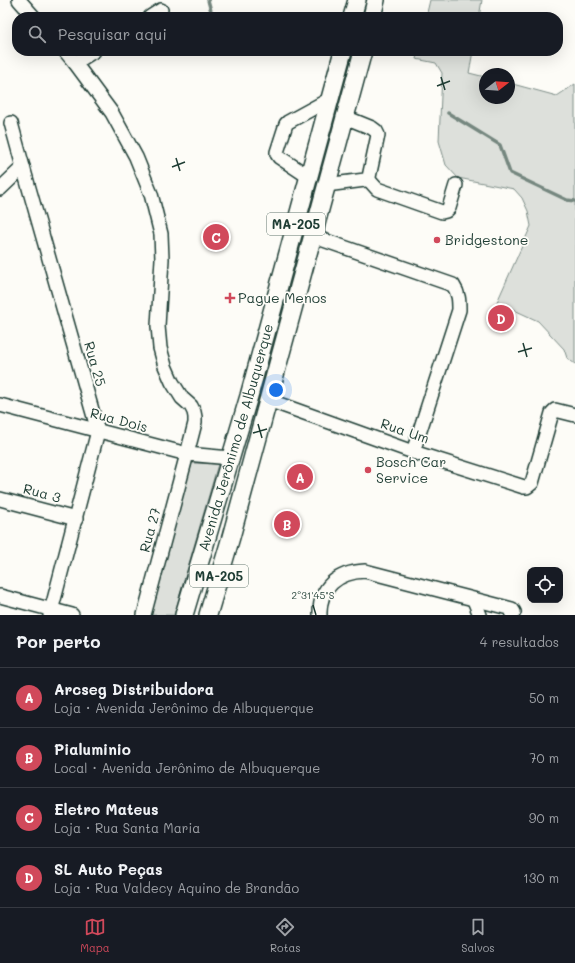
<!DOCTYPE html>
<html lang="pt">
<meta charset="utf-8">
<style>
:root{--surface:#171b24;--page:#20242c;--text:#f1f3f6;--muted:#9ea1a6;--line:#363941;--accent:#d1495b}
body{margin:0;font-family:Mali,sans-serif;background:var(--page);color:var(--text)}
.controls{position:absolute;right:12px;bottom:12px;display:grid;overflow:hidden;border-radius:8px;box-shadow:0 4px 16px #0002}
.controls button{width:36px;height:36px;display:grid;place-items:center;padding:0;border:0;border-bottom:1px solid var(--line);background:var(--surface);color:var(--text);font:20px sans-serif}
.compass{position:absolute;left:479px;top:68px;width:36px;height:36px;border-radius:50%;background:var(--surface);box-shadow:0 4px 16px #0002;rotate:73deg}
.you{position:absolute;left:276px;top:390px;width:14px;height:14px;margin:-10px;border:3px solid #fff;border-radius:50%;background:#1a73e8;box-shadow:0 0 0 6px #1a73e833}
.badge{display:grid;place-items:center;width:26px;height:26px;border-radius:50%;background:var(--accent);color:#fff;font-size:13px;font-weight:700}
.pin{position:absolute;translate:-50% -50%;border:2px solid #fff;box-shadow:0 1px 4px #0006}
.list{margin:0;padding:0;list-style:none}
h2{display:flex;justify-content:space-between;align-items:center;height:52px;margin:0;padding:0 16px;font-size:17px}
h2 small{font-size:13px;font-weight:400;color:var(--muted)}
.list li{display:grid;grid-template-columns:26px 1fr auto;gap:12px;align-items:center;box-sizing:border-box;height:60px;padding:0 16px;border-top:1px solid var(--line)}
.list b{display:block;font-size:15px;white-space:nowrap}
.list p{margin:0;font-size:13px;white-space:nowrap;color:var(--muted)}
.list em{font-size:13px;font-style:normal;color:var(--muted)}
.icon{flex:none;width:22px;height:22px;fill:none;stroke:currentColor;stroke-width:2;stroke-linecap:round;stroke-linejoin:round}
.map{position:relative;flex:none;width:575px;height:615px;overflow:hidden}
.search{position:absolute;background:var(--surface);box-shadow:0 4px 16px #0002;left:12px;right:12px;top:12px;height:44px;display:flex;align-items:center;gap:10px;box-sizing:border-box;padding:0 14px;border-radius:16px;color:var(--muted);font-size:15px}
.sheet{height:292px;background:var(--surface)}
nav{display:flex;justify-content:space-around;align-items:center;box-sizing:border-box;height:56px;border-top:1px solid var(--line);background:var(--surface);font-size:11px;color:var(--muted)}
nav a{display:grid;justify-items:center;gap:2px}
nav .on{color:var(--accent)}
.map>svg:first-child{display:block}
.green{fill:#dde0db;stroke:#7e8e88}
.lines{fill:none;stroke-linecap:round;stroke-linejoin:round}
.stream{stroke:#75877f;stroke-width:3.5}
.minor-casing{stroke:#1f3d34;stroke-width:16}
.major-casing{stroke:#1f3d34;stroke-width:20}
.minor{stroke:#fdfcf7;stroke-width:13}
.major{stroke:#fdfcf7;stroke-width:17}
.ticks{fill:none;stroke:#1f3d34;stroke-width:1.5}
.poi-dot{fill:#d1495b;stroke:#fdfcf7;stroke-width:1.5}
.labels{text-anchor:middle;stroke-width:3.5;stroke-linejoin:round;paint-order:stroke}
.shield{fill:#fdfcf7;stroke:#62766e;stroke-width:1}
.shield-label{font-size:13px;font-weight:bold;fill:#1f3d34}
.poi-label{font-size:14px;fill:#1f3d34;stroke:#fdfcf7;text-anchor:start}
.street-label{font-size:14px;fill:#1f3d34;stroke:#fdfcf7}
.ticks-label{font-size:10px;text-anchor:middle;fill:#1f3d34;stroke:#fdfcf7;stroke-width:3.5;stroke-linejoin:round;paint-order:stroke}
</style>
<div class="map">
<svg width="575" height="615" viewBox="0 0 575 615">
<rect width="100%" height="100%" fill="#fdfcf7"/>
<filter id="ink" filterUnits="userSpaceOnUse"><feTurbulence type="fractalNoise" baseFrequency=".025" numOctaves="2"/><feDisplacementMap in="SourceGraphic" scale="8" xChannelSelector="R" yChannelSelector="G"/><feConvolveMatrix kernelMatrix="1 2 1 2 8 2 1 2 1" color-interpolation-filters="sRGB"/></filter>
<g filter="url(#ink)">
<g class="green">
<path d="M430,0H482L479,17H426Z"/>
<path d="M418,51H473L469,73L485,77V98H509V83L557,96L575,84V364L567,358L564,349L538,321L497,302L531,226L528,211L522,198L514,189L458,178L446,165L439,141L442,73L436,63L416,59Z"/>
<path d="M192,463L218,464L174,615H149Z"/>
</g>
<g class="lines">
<g class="stream">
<path d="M208,0L212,15L214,17"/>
<path d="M448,113L500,145L510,173L567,200L575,201"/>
</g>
<g class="minor-casing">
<g id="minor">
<path d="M19,0L34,17"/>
<path d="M150,17L161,10"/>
<path d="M65,51L75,63L112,113L136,157L151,194L161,234L162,259L158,326L160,348L165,366L172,382L182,398L191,406L194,412L195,417V423L187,454L144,615"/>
<path d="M75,63L94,51"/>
<path d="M11,123L23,167L98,431L50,615"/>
<path d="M309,177L279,157L277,154V152L286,124L288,122L330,99"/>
<path d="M368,179L377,189L442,212L446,211L449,208L456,185"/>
<path d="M326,185L365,180L368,179L369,177L378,135L376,131L372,128L345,117"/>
<path d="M0,189L23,167"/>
<path d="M312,236L453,285C459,294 459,300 459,310L413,452"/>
<path d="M268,400L413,452L524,487H527L532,483L552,413L555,410L575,415"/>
<path d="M0,405L187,454L230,458"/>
<path d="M0,499L76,519"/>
<path d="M0,596L72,615"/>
<path d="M474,600L480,615"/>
<path d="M320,615C319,587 338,572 365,571L512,609L514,612L512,615"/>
</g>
</g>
<g class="major-casing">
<g id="major">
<path d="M352,17L357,0"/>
<path d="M372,17L376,0"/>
<path id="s1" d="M184,615L249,396L343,51"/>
<path d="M208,615L231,537L363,51"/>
</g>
</g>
<use href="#minor" class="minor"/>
<use href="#major" class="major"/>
</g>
</g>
<path class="ticks" d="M441,77L445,90M437,86L450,81M176,158L180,171M172,167L185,162M523,343L527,357M518,352L532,348M258,424L262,438M253,433L267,429M313,605L316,615"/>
<g class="poi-dot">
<circle cx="437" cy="240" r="4"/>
<path d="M228 292h4v4h4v4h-4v4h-4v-4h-4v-4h4z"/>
<circle cx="368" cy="470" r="4"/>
</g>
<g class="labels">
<g class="shield">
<rect x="267" y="213" width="58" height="22" rx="3"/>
<rect x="190" y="565" width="58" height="22" rx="3"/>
</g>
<g class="shield-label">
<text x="296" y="229">MA-205</text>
<text x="219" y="581">MA-205</text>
</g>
<g class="poi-label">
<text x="445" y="245">Bridgestone</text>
<text x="238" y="303">Pague Menos</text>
<text x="376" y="467">Bosch Car<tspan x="376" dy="16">Service</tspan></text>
</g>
<g class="street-label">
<text transform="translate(95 364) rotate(74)" y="5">Rua 25</text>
<text transform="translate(119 420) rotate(15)" y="5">Rua Dois</text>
<text transform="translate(405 431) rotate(19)" y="5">Rua Um</text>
<text dy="5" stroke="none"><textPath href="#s1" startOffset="185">Avenida Jerônimo de Albuquerque</textPath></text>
<text transform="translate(42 493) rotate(15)" y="5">Rua 3</text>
<text transform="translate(150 530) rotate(-75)" y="5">Rua 27</text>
</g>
</g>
<g class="ticks-label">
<text x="313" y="599">2°31'45"S</text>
</g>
</svg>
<div class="controls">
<button><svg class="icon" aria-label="locate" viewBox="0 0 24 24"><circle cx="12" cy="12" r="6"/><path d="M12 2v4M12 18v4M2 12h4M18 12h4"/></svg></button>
</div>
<svg class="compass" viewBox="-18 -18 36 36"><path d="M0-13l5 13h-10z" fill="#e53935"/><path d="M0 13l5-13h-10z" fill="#9ea1a6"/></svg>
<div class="you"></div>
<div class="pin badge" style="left:300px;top:477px">A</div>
<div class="pin badge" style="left:287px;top:524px">B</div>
<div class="pin badge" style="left:216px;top:237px">C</div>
<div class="pin badge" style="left:501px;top:318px">D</div>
<div class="search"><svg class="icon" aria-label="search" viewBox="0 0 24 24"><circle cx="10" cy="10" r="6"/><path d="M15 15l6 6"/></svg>Pesquisar aqui</div>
</div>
<section class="sheet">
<h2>Por perto<small>4 resultados</small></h2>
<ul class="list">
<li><span class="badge">A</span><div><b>Arcseg Distribuidora</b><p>Loja · Avenida Jerônimo de Albuquerque</p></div><em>50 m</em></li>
<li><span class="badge">B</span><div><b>Pialuminio</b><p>Local · Avenida Jerônimo de Albuquerque</p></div><em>70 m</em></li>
<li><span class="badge">C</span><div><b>Eletro Mateus</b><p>Loja · Rua Santa Maria</p></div><em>90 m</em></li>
<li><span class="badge">D</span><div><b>SL Auto Peças</b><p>Loja · Rua Valdecy Aquino de Brandão</p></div><em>130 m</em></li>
</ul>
</section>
<nav>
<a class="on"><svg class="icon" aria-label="map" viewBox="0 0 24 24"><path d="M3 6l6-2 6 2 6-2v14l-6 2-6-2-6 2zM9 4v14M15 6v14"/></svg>Mapa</a>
<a><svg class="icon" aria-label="directions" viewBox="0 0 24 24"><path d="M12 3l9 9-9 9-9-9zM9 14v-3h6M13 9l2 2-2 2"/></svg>Rotas</a>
<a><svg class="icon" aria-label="saved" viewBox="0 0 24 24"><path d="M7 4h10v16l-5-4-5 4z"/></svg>Salvos</a>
</nav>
